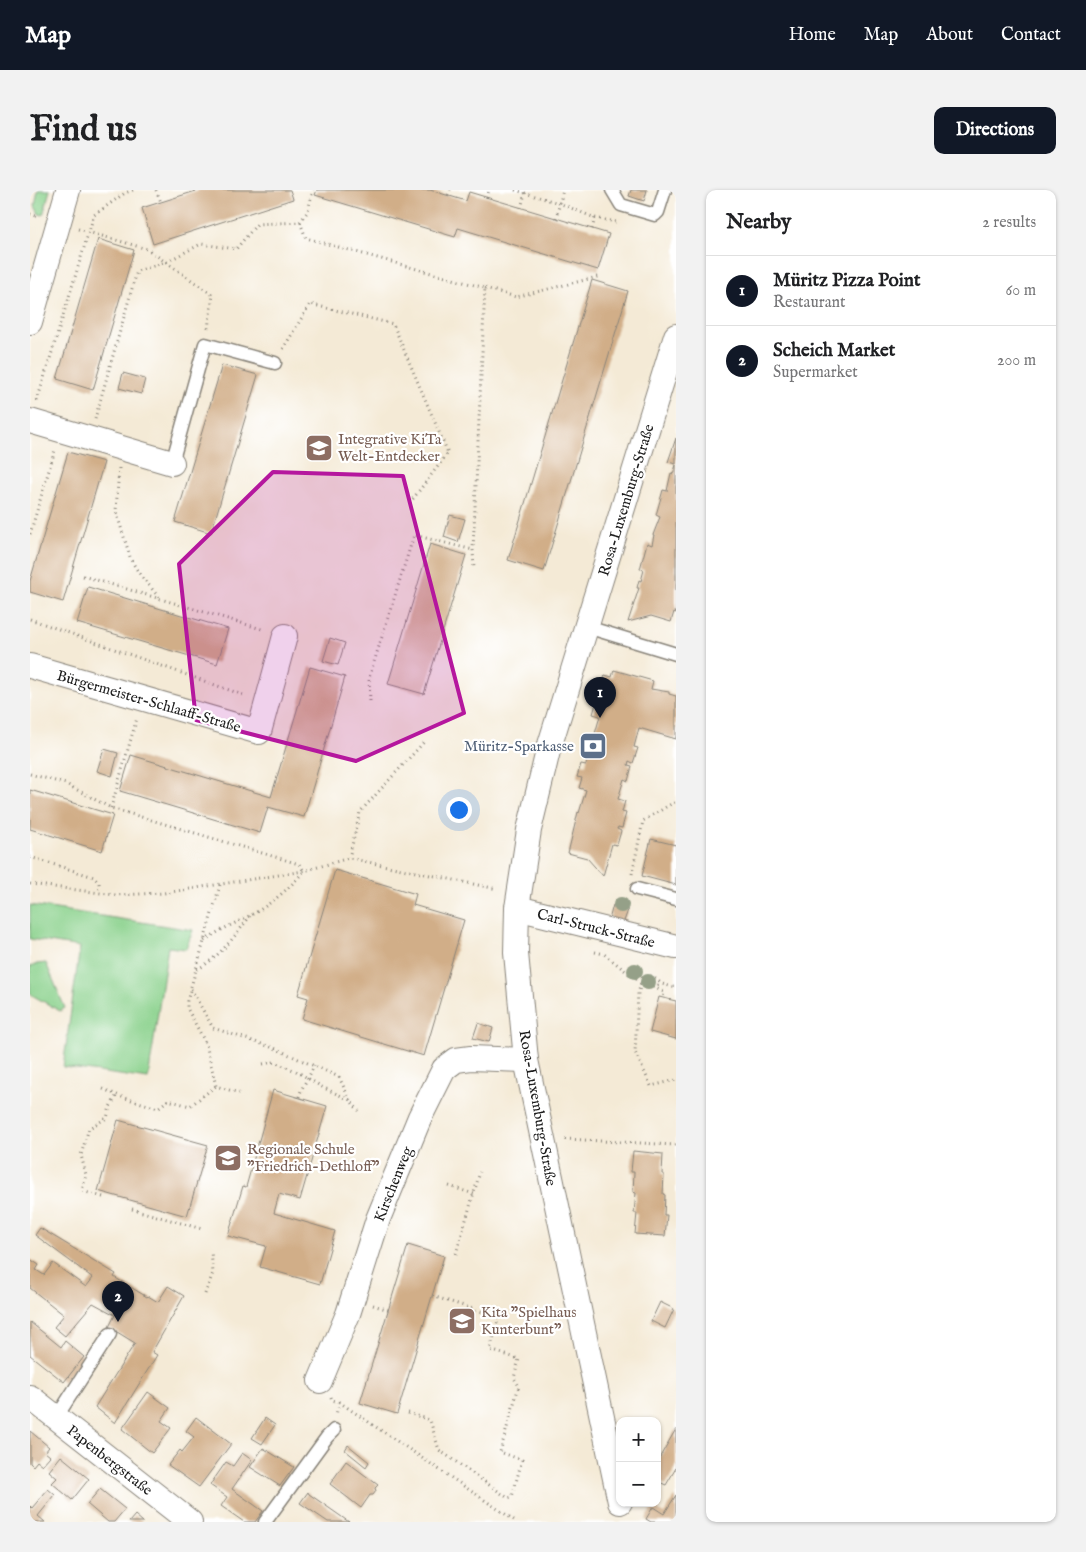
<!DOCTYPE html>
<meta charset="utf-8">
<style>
:root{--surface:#fff;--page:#f2f2f2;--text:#202124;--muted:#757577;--line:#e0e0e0;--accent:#111827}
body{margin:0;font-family:"IM FELL English",serif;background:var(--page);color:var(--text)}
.controls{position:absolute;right:15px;bottom:15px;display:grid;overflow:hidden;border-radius:10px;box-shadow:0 1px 4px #0004}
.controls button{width:45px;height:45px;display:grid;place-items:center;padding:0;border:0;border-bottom:1px solid var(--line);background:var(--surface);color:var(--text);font:25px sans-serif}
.you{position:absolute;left:428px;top:619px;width:18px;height:18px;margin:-12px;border:4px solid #fff;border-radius:50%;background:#1a73e8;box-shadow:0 0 0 8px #1a73e833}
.badge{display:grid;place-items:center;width:32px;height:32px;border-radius:50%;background:var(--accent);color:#fff;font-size:16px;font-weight:700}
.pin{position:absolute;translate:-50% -41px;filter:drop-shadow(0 1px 2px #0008)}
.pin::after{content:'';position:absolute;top:26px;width:18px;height:15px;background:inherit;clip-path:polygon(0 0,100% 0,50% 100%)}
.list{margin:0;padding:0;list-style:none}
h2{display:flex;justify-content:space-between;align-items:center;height:65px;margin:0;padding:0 20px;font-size:21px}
h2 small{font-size:16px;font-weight:400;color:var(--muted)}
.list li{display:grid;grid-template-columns:32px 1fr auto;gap:15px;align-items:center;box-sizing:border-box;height:70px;padding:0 20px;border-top:1px solid var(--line)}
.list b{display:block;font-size:19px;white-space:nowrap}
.list p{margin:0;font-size:16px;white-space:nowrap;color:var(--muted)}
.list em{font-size:16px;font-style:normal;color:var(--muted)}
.map{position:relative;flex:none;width:646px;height:1332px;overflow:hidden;border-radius:10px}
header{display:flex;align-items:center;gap:30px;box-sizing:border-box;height:70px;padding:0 25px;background:var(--accent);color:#fff}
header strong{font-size:24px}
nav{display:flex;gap:28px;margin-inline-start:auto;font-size:18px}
.intro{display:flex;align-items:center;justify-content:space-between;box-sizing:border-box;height:120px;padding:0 30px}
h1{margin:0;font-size:35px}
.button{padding:12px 22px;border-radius:10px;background:var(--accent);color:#fff;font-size:18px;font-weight:700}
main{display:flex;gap:30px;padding:0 30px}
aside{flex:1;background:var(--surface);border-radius:10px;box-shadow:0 1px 4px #0004}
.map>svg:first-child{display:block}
.green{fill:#8ad18c;stroke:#537654}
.building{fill:#d1ae88}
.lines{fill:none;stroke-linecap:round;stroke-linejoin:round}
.service-casing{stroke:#888379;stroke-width:15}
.minor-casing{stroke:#888379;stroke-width:26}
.path{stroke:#888379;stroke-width:3;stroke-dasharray:1 4;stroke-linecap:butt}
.service{stroke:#fff;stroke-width:12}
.minor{stroke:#fff;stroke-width:24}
.tree{fill:#95a088}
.marked{fill:#b5179e;fill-opacity:0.2;stroke:#b5179e;stroke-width:4;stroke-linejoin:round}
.labels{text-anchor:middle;stroke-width:4.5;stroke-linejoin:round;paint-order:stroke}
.education-label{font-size:15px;fill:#785e54;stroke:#fff;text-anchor:start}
.street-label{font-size:15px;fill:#1c1c1c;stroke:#fff}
.service-label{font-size:15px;fill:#4e5e75;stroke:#fff;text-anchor:end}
</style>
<header>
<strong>Map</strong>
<nav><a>Home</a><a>Map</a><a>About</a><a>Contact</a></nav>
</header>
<div class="intro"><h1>Find us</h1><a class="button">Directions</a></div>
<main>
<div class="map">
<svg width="646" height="1332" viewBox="0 0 646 1332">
<rect width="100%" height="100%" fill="#fff"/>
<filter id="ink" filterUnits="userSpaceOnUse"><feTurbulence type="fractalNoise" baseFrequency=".02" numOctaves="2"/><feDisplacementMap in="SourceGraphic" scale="10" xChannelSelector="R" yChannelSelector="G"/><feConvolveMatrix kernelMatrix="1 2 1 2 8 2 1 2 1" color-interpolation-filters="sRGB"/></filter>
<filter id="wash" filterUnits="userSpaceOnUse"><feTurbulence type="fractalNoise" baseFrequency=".0096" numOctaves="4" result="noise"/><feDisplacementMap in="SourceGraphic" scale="20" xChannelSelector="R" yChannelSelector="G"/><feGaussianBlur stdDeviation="1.12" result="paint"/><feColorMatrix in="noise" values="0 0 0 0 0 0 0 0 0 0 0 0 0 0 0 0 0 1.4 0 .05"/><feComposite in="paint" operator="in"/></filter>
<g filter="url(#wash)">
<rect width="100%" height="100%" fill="#f4ead6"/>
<g class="green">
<path d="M8,0H20L13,25L9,24L5,16Z"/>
<path d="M0,715L163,740L156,759L138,757L118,889L33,877L50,757L0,749Z"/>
<path d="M16,773L35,818L30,821L0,804V777L7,774Z"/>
</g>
<g id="blocks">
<g class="building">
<path d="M169,0H260L263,9L123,54L112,18Z"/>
<path d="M287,0H400L436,11L439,2L579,44L568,80L428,38L425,47L285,5Z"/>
<path d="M601,0H617L614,11L599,6Z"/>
<path d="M68,49L104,60L63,200L27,189Z"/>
<path d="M562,90L598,101L514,381L478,370Z"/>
<path d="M192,175L228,185L181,343L145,332Z"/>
<path d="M93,183L115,189L111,204L89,198Z"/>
<path d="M646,248V274L638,272Z"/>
<path d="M38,262L74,272L33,412L0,402V391Z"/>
<path d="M646,275V423L644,422L641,432L621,426L598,432L609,398H607L609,390L611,391L614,380L610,379L617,353L622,355L624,345H623L630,327L626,325L633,300L637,301L641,283L643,284Z"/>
<path d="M420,325L435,329L428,352L414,347Z"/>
<path d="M400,354L436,365L394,504L358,494Z"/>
<path d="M58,397L198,439L187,474L47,433Z"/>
<path d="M300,448L315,453L308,475L293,471Z"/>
<path d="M280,477L315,487L274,627L238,617L230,643L90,601L101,565L241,607Z"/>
<path d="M584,480L623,491L621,499L639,502V504L646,506V549L609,538L604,557L608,558L603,573L599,571L598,575L602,576L598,591L594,589L588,609L595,611L592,622L596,623L592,638L588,637L587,639L591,641L587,655L582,654L573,686L557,668L538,663L548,622L549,623L556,600L549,598L552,588L547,587L551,574L556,575L559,557L561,558L570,526L563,524L568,507L571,508L573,502L570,501L575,485L582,487Z"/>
<path d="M74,559L88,563L82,586L67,581Z"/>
<path d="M0,600L83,625L72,661L0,639Z"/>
<path d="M621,649L646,655V695L612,686Z"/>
<path d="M305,680L386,704L383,715L434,730L394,866L272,829L278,808L268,805Z"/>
<path d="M583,715L598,720L593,734L579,730Z"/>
<path d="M629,807L646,811V849L620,842Z"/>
<path d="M448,833L463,838L459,852L443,848Z"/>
<path d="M243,900L297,916L270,1010L249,1004L244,1023L305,1041L290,1094L230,1077L236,1056L198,1046L213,996L216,997Z"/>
<path d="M88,930L178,955L157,1026L68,1001Z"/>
<path d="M603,961L633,964L632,984H634L633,1004L635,1005L634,1025H637L635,1046L605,1044L607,1023H604L606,1003L603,1002L604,982H601Z"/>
<path d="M10,1038L86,1084L84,1087L117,1107L118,1106L128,1112L138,1096L154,1106L122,1162L127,1165L85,1233L65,1217L105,1153L79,1137L85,1125L63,1113L35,1146L24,1137L34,1125L0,1098V1069L9,1075L6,1080L14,1085L23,1073L56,1097L63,1088L5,1045Z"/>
<path d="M378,1055L414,1066L367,1224L330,1213Z"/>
<path d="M630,1112L644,1119L635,1138L621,1131Z"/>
<path d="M0,1132L31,1157L35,1151L54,1167L34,1192L0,1165Z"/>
<path d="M118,1202L140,1218L131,1231L141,1238L122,1263L92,1239Z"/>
<path d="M166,1227L201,1254L169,1297L138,1275L150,1260L152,1262L164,1247L156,1241Z"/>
<path d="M235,1228L245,1235L232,1254L222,1248Z"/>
<path d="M646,1239V1278L636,1295L627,1291V1272Z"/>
<path d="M0,1241L19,1257L15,1262L20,1266L12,1275L7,1271L3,1276L0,1273Z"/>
<path d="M318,1255L339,1272L336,1277L315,1260Z"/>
<path d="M233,1258L264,1277L250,1296L220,1277Z"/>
<path d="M212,1263L222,1270L202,1299L233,1321L225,1332H214L191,1316L197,1307L180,1295L196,1272L203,1276Z"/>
<path d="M31,1266L59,1289L42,1310L22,1293L27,1288L19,1281Z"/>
<path d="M316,1271L348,1295L345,1298L346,1301L343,1305H340L331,1318L300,1294Z"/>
<path d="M18,1299L25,1305L8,1326L15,1332H0V1316L2,1318Z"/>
<path d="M70,1299L95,1319L84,1332H78L57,1314Z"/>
<path d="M278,1302L279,1304L319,1332H298L270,1313Z"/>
<path d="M646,1305V1332H621L616,1329L623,1317L634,1324Z"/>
<path d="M105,1325L113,1332H99Z"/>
</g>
</g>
</g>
<g filter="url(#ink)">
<use href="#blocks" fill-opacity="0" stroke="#888379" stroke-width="1"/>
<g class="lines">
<g class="service-casing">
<g id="service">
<path d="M582,0L591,15L625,25L628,22L635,0"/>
<path d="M142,273L175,154L245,173"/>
<path d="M557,437L646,464"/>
<path d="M607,699L646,709"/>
<path d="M26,1228L80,1144"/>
<path d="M235,1332L297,1247L304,1240"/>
</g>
</g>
<g class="minor-casing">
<g id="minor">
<path d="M0,132L38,0"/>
<path d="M0,231L142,273"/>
<path d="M0,476L229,542L255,446"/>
<path d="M487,718L646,757"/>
<path d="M290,1191L318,1124L348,1029L390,927L414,879L426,870L441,868L496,870"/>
<path d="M0,1207L160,1332"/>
<path d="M590,1312L496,870L486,763L487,718L499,640L518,561L646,146"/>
</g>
</g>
<g class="path">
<path d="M126,0L131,12"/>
<path d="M165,0L166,1"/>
<path d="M485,0L529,13L565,28L586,32"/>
<path d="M418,5L420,0"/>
<path d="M457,8L459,0"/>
<path d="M491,18L496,0"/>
<path d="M0,24L9,27"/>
<path d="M526,28L533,0"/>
<path d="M270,32L278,21L283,0"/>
<path d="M48,39L117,59L183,105L178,138"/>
<path d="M562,39L565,28"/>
<path d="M455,98L486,107L571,86"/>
<path d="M253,159L280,114L363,134L418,263L382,310"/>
<path d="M7,211L64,25L95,3L103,0"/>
<path d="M65,229L107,81L136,72L171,54L206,59L227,34L270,32L276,48L455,98L443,360L444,380"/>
<path d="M89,278L86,321L101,370L109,383L131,410"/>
<path d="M0,344L25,260"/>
<path d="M53,386L235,440"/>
<path d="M0,429L216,506"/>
<path d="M340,511L339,488L384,345L443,360"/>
<path d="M0,584L36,594L81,618L269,674L274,681C260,698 239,716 219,726C204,734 189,740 174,751"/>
<path d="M81,618L107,528"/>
<path d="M0,667L64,687L69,693L70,703"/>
<path d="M319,668L330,622L394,552"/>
<path d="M602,684L613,631L646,611"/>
<path d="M0,694L86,705L134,703L274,681L319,668L467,699"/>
<path d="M190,695L157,811V818L176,854L186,896L209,903"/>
<path d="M565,762L574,764L617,798L632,794"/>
<path d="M167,779C186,771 208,743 220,726"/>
<path d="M606,789L622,786L632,794L646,798"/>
<path d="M611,794L608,803L605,862L621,896L646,890"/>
<path d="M623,797L634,802L633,808"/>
<path d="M161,799L183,838L244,858L309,887L320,910"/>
<path d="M233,874L244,872L266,881L292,897L320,910L329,921"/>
<path d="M73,899L92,907L128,918L138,910L160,916L186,896"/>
<path d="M269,907C272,895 280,887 284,875"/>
<path d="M535,949L646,955"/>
<path d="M419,996L444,1004"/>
<path d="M73,1007L52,1001L56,985L51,965L59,938L77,928L80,917L87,905"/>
<path d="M102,1019L172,1039"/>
<path d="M426,1064L450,982"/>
<path d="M175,1104L183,1083L181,1061"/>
<path d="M343,1115L359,1120"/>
<path d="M301,1207L302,1210L309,1212L306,1225"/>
<path d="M309,1212L487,1332"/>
<path d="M378,1223L400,1230L409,1260L478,1308L482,1307L492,1270L470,1262L489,1196L484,1188L489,1169L460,1160L469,1127L402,1106"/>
</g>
<use href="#service" class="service"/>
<use href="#minor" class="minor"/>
</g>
<g class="tree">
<circle cx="591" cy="715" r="8"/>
<circle cx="605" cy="781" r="8"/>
<circle cx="618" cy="792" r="8"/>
</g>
</g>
<path class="marked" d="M243,282L373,286L434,523L326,571L166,530L149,374Z"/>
<defs>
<g id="school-square" transform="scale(1.4375)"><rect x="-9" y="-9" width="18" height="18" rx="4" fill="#8d6e63" stroke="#fff"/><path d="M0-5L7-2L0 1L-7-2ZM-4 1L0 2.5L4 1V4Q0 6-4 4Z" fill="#fff"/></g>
<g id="bank-square" transform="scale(1.4375)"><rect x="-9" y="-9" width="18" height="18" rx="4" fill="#5c6f8a" stroke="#fff"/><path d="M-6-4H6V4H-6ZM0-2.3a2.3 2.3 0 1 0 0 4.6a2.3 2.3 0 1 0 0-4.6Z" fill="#fff"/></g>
</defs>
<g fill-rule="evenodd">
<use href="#school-square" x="289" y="258"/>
<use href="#bank-square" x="563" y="556"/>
<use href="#school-square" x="198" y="968"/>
<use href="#school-square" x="432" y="1131"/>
</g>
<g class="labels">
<g class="education-label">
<text x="308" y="254">Integrative KiTa<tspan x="308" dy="17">Welt-Entdecker</tspan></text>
<text x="217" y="964">Regionale Schule<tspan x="217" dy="17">"Friedrich-Dethloff"</tspan></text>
<text x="451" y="1127">Kita "Spielhaus<tspan x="451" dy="17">Kunterbunt"</tspan></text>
</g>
<g class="street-label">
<text transform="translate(596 310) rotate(-73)" y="5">Rosa-Luxemburg-Straße</text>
<text transform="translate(119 511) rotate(16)" y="5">Bürgermeister-Schlaaff-Straße</text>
<text transform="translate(566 738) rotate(14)" y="5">Carl-Struck-Straße</text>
<text transform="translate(508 918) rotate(80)" y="5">Rosa-Luxemburg-Straße</text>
<text transform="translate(363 994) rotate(-68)" y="5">Kirschenweg</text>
<text transform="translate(80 1270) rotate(38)" y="5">Papenbergstraße</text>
</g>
<g class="service-label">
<text x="544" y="561">Müritz-Sparkasse</text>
</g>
</g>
</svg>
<div class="controls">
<button>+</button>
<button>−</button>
</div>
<div class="you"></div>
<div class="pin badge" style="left:570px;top:528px">1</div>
<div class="pin badge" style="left:88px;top:1132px">2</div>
</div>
<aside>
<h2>Nearby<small>2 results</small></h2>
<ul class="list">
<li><span class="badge">1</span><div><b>Müritz Pizza Point</b><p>Restaurant</p></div><em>60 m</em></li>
<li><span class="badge">2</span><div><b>Scheich Market</b><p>Supermarket</p></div><em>200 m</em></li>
</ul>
</aside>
</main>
